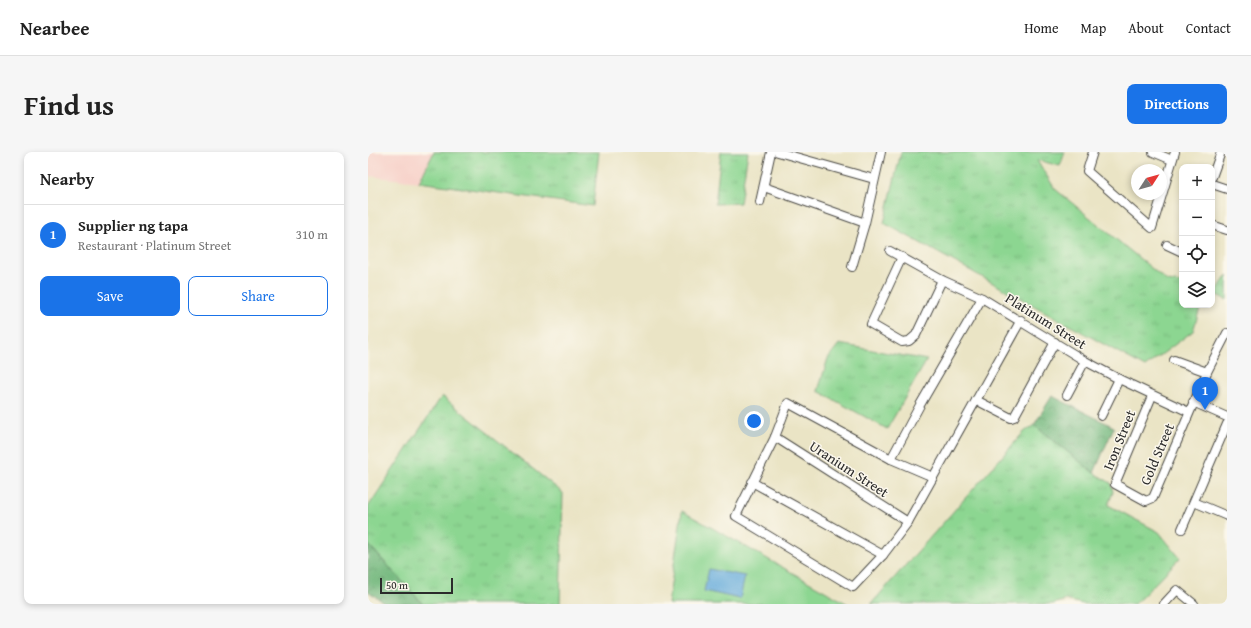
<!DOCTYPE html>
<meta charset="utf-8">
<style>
:root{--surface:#fff;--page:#f6f6f6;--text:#222;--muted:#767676;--line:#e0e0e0;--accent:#1a73e8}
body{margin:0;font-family:"Gentium Book Plus",serif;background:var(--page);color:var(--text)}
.controls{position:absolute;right:12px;top:12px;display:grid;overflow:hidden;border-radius:8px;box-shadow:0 2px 6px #0003}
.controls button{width:36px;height:36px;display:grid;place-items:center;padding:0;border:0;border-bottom:1px solid var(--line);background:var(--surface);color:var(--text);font:20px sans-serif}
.compass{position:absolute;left:763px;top:12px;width:36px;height:36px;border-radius:50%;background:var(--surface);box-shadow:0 2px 6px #0003;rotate:54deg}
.scale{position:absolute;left:12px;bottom:10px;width:73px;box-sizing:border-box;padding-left:4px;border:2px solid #2b2b2b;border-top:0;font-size:11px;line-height:14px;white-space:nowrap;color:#2b2b2b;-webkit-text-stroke:3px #fbf7ec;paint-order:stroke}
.you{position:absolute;left:386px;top:269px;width:14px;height:14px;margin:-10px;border:3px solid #fff;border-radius:50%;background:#1a73e8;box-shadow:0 0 0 6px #1a73e833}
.badge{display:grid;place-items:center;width:26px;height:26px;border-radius:50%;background:var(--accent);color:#fff;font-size:13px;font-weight:700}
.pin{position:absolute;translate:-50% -33px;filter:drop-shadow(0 1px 2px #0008)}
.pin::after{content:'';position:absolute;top:21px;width:14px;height:12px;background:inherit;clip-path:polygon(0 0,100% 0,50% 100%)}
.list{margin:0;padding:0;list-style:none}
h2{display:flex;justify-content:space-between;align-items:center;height:52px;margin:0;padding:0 16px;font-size:17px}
h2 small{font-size:13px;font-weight:400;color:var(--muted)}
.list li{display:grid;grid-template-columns:26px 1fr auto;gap:12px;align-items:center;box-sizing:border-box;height:60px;padding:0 16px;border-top:1px solid var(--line)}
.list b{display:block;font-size:15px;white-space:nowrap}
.list p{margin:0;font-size:13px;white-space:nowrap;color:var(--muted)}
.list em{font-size:13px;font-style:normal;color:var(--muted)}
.actions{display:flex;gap:8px;padding:12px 16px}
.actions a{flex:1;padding:9px 0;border:1px solid var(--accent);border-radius:8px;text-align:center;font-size:14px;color:var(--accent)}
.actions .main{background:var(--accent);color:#fff}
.icon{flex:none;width:22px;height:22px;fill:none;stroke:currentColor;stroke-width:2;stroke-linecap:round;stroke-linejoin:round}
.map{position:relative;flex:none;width:859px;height:452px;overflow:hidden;border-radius:8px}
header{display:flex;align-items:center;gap:24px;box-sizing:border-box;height:56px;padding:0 20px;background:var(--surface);border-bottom:1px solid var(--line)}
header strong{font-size:19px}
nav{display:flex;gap:22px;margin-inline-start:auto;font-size:14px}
.intro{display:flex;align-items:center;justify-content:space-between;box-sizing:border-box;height:96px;padding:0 24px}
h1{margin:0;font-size:28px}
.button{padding:10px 18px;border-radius:8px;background:var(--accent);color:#fff;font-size:14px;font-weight:700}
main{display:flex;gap:24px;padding:0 24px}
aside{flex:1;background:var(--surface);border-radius:8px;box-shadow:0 2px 6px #0003}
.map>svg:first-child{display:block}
.built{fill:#f7d1c9}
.grass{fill:url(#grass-tufts);stroke:#5c805e}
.forest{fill:url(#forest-crowns);stroke:#4e7153}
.pitch{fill:#8cd691;stroke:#5c805e}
.water{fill:#65abdb;stroke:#486b83}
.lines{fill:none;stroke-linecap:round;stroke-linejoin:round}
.street-casing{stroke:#484742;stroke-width:10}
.street{stroke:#fff;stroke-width:8}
.labels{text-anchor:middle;stroke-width:3;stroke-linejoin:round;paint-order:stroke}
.street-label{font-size:14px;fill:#2b2b2b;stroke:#fbf7ec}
</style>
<header>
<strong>Nearbee</strong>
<nav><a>Home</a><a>Map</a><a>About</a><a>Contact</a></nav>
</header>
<div class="intro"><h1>Find us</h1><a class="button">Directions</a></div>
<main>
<aside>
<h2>Nearby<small></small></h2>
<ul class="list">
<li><span class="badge">1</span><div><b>Supplier ng tapa</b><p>Restaurant · Platinum Street</p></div><em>310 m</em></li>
</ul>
<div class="actions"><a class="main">Save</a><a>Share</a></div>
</aside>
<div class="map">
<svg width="859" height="452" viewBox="0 0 859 452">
<defs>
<pattern id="grass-tufts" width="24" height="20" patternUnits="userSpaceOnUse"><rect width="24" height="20" fill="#8cd691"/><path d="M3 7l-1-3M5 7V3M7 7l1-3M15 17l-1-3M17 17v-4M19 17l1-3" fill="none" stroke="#79b87d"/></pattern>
<pattern id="forest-crowns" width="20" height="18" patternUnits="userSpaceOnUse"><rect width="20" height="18" fill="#71b77b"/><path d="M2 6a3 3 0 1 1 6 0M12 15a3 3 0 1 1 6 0" fill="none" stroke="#5d9565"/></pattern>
</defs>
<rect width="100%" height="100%" fill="#fbf7ec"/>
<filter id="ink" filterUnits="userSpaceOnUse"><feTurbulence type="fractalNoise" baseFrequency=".025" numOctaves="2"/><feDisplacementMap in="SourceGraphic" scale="8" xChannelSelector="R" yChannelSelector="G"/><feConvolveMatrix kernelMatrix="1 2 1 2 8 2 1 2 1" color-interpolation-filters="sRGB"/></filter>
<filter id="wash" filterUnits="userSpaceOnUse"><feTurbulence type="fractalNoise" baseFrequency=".012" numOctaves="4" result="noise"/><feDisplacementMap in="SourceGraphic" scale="16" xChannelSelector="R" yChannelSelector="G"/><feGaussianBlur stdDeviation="0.9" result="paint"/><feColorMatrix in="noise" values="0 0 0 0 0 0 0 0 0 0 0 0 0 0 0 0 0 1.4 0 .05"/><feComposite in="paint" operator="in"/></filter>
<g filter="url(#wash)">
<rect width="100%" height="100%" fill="#eae4c5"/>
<path class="built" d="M0,0H66L51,30L0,24Z"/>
<g class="grass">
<path d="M66,0H231L225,54L51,30Z"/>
<path d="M353,0H380L372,51L347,52Z"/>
<path d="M533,0H697L692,14L669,8L687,37L799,129L814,131V153H833L825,179L777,215L516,71Z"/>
<path d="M859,123V148L847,142Z"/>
<path d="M471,192L559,208L519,277L450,239L460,206Z"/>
<path d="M74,244L195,341L192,452H55L0,392V355Z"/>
<path d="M666,273L726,321L743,331L745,340L740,353L791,380L812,406L767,452H715L698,448L685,452H503L656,280Z"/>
</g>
<g class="forest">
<path d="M684,244L746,275L726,321L666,273Z"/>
<path d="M0,392L55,452H18L0,439Z"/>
</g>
<path class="pitch" d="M314,359L480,452H300Z"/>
<path class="water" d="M341,417L377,424L372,447L336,439Z"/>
</g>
<g filter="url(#ink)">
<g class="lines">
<g class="street-casing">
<g id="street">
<path d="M410,0L506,27"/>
<path d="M725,0L719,19L784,76L807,0"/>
<path d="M785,0L804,8"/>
<path d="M844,25L853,0"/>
<path d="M844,32L859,37"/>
<path d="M396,35L497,71"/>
<path d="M392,50L403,0"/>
<path d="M844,73L859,78"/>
<path d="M799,93L814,100"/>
<path d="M522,99L574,128L614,146L717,209L751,227L821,260"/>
<path d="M534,105L503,172L534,190L541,189L548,183L574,128"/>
<path d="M484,115L497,71L513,0"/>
<path d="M839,220L859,181"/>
<path d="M699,243L717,209"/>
<path d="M784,244L747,332L778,349L785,346L839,220L806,208"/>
<path d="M608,248L643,266L646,265L687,190"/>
<path d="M825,250L859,265"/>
<path d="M733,264L751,227"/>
<path d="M407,285L540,370"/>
<path d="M523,307L552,253L614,146"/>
<path d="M565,325L523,307L420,251L407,285L368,364L485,435L515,403L540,370L653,168"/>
<path d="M384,330L515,403"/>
<path d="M826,350L859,364"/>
<path d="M814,377L859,272"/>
<path d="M796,452L809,438L826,452"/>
</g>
</g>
<use href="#street" class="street"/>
</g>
</g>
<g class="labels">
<g class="street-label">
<text transform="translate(678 169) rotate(32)" y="5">Platinum Street</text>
<text transform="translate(751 288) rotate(-68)" y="5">Iron Street</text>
<text transform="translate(789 302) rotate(-67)" y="5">Gold Street</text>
<text transform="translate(481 317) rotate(33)" y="5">Uranium Street</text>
</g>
</g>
</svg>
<div class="controls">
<button>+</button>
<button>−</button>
<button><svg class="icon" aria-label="locate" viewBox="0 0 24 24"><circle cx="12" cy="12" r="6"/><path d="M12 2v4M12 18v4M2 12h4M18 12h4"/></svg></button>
<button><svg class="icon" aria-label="layers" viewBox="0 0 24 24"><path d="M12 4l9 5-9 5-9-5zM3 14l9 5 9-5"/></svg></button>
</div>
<svg class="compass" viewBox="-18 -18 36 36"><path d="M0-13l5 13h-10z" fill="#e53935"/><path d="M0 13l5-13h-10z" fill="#767676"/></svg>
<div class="scale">50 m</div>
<div class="you"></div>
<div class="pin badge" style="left:837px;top:258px">1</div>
</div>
</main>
